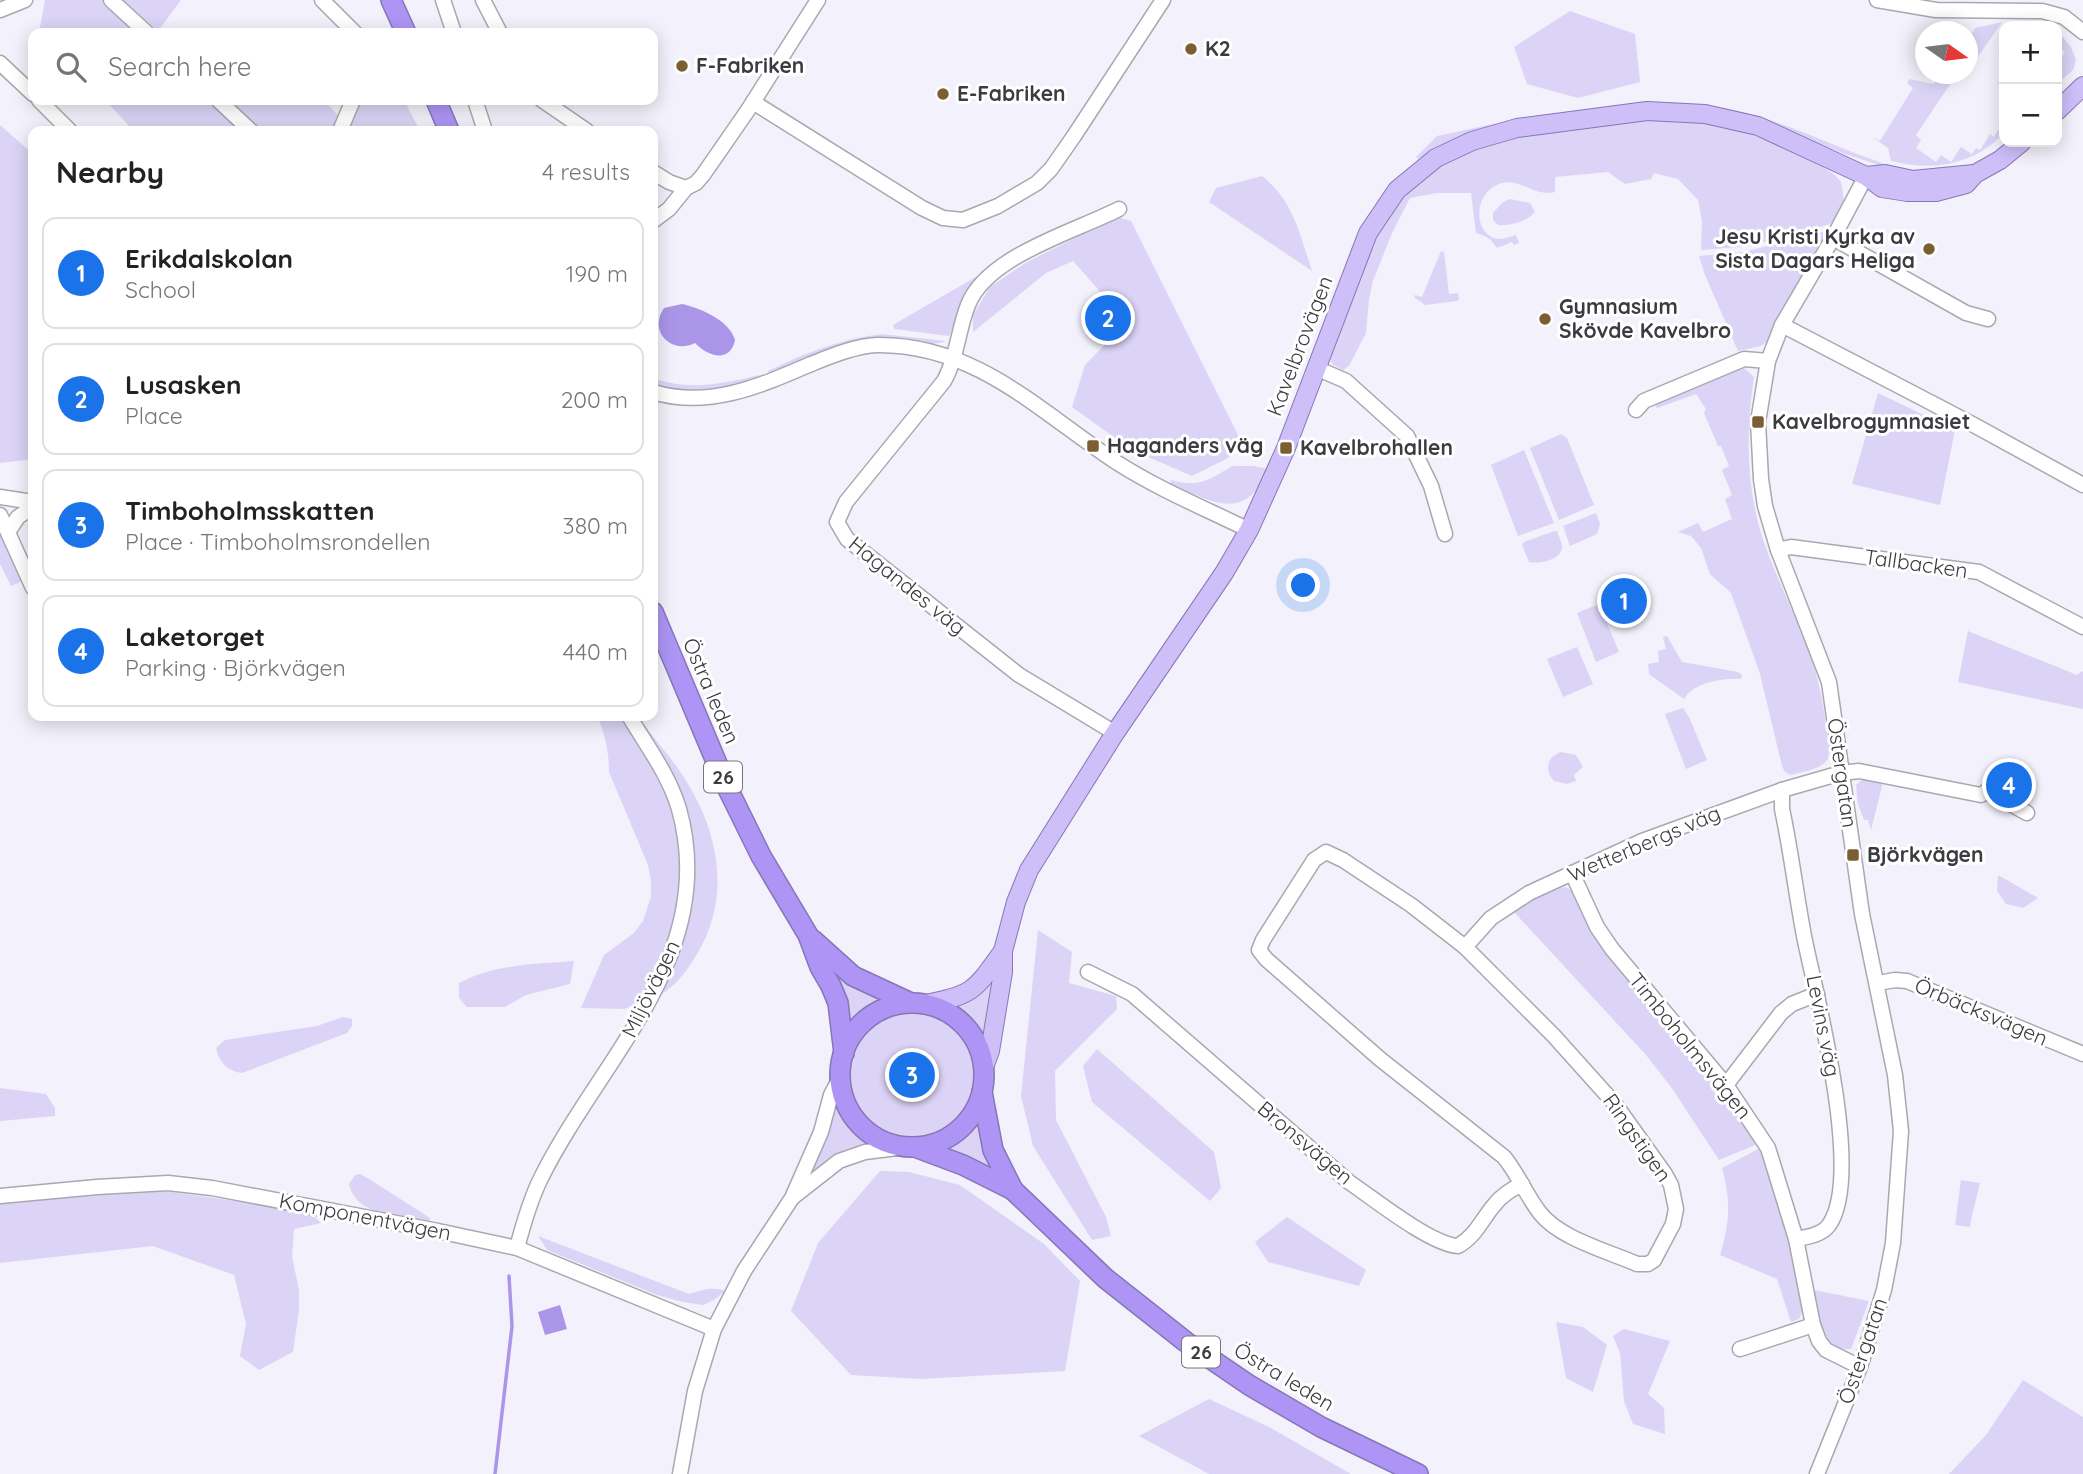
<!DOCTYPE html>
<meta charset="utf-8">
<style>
:root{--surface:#fff;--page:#f6f6f6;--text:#222;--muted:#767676;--line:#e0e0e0;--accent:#1a73e8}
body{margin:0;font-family:Quicksand,sans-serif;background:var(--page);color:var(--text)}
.controls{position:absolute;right:21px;top:21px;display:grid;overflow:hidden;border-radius:14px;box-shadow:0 4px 18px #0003}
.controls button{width:63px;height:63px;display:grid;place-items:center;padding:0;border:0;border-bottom:2px solid var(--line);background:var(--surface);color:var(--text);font:35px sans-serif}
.compass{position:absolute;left:1915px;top:21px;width:63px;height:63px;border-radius:50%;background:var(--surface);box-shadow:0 4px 18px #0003;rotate:104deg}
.you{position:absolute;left:1304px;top:586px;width:24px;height:24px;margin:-18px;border:5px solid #fff;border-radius:50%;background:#1a73e8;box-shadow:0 0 0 10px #1a73e833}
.badge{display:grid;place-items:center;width:46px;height:46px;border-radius:50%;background:var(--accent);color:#fff;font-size:23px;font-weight:700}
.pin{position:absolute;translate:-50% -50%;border:4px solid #fff;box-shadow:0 2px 7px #0006}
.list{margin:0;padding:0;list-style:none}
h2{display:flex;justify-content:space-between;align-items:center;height:91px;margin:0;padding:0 28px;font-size:30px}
h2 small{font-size:23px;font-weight:400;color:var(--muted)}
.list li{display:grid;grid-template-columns:46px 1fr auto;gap:21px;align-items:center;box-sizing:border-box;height:112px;margin:0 14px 14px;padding:0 14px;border:2px solid var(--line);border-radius:14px}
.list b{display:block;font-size:26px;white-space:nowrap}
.list p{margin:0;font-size:23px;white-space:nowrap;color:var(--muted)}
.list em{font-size:23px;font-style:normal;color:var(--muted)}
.icon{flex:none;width:38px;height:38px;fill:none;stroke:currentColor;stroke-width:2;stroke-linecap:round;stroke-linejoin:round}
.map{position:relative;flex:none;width:2083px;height:1474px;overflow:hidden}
.search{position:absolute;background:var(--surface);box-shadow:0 4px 18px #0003;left:28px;top:28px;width:630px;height:77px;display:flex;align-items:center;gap:18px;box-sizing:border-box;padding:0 24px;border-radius:14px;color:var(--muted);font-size:26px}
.panel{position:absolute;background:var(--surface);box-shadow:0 4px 18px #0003;left:28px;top:126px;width:630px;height:595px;border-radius:14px}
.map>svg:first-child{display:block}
.green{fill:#dbd4f6}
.water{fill:#aa95e9}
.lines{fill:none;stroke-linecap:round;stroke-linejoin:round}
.stream{stroke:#aa95e9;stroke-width:3.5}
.minor-casing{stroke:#a9a8b1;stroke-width:17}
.major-casing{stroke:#8676b6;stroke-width:20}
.highway-casing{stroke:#8676b6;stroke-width:22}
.minor{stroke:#fff;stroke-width:14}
.major{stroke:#cebff9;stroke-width:18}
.highway{stroke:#ae95f5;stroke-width:19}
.poi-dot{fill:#7b5e31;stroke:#fff;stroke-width:2.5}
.labels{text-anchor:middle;stroke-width:6;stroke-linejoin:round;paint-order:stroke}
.shield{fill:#fff;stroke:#767679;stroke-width:2}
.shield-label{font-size:19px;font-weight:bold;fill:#3c3c40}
.poi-label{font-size:21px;font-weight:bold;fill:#3c3c40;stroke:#fff;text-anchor:start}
.street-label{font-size:21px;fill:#3c3c40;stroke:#fff}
</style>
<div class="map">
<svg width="2083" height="1474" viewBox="0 0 2083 1474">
<rect width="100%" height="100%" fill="#f3f1fb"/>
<g class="green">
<path d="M45,0H104L140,33H39Z"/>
<path d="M123,0H181L158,31Z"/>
<path d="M1570,11L1635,34L1640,82L1578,98L1527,84L1514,47Z"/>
<path d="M2002,22L1968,71V41L1975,28Z"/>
<path d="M2057,30L2071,47L2076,60L2073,70L2057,84V64L2065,52L2057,46Z"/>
<path d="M1945,74H1957L1916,135L1921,140L1916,148L1936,162L1941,155L1951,162L1961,147L1972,154L1976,148L1980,150L1990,134L1994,137L1998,130L2002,132L2004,129V133C1974,165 1932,172 1891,161L1888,148L1872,137L1880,141L1913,88L1907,83L1910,79L1933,84Z"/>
<path d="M105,100H209L242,131H134Z"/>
<path d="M225,100H323L341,118L334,131H257Z"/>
<path d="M358,100H404L420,131H343Z"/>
<path d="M1643,102C1683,102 1722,105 1761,117C1802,130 1841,149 1882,163L1885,167L1845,154L1755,118L1554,116L1488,127L1467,133L1437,147L1418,159L1416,157L1437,136L1498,123Z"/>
<path d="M1647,118L1687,119L1749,131L1798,151L1835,175L1841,182L1844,200L1841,210L1830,224L1750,246L1701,250L1702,222L1698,200L1678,179L1654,173L1651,179L1625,184L1608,172L1555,177V192C1533,197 1521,178 1502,183C1472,191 1472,237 1500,239C1505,239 1511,236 1516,235L1519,243L1514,245L1512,242L1497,248C1491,239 1487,236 1476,233L1471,193H1437L1410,198L1392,233L1373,281L1369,299L1366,333L1349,366L1343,370L1332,364L1328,354L1383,216L1424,174L1479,145L1526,135Z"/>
<path d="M0,125L33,154V459L0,463Z"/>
<path d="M1262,176C1294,201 1300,235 1312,271L1209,202L1216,188Z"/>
<path d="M1510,199L1530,203L1535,212C1527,221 1511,226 1498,225L1493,220V213L1503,202Z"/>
<path d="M1117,217L1131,221L1242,443L1228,458L1192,476L1132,450L1072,407L1085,365L1127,322L1073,261L1046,273L973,332V315L990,287L1027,262Z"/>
<path d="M1830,230L1780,314L1769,340L1761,346L1738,351L1705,275L1699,256L1744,252Z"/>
<path d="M1441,251L1444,252L1449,294L1458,293L1459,299L1457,301L1425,305L1414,297L1415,295L1422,297Z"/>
<path d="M986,271L967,292L949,336L894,329L893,325Z"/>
<path d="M882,334L946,341C932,348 892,338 871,340C835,343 803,360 770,375L768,371C805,353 840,339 882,334Z"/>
<path d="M1744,368L1754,377C1746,427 1746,481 1760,530C1773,573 1795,612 1810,654C1818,677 1823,701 1826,726C1827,735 1831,749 1828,758C1824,769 1801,772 1791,775L1785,772L1782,766L1760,674L1731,593L1710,574L1701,548L1691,536L1678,532L1698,523L1703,532L1732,519L1725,499L1732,495L1722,470L1729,466L1721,446H1718L1704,413L1706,409L1696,394L1657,408L1655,405Z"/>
<path d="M759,375L761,379C716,390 698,396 653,386V378C688,391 724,384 759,375Z"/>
<path d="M1878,393L1955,430L1940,505L1852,484Z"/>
<path d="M1561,434L1567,438L1594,505L1559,520L1530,448Z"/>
<path d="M1524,450L1554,523L1518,536L1491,465Z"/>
<path d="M1233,466H1253L1269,469C1244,524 1214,501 1170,485L1171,480C1201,488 1207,480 1233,466Z"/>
<path d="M1596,513L1600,524L1597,534L1570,546L1563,526Z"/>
<path d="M0,525L22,577L20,582L11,586L0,564Z"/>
<path d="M1554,531H1557C1559,537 1563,544 1562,549C1558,561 1538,564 1529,562L1522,545L1524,542Z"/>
<path d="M1599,604L1619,652L1596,662L1577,613Z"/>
<path d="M1968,631L2077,675L2083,671V709L1958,682Z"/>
<path d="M1667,636L1682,662L1738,672L1742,675L1741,679C1724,678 1694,682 1684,699L1649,674L1648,664L1659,662L1658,651L1666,649L1663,637Z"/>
<path d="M1577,647L1593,684L1563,697L1547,659Z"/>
<path d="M1683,708L1689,717L1707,760L1686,769L1665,714Z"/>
<path d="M597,716H622L661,777L674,812L683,877L677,918L665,954L641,1001L625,1009L581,1008L604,955L634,933L643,921L651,896V881L648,865L609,772C609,752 605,734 597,716Z"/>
<path d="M635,716H638C647,729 657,741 667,754C710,807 735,878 703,943C692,964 680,983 659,996L658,994C688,935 708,873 684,806C681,797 674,787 669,778C658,757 646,736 635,716Z"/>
<path d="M1561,752L1576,755L1583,767L1574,775L1576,781L1567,784L1554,781C1544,769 1547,757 1561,752Z"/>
<path d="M1864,778L1883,782L1871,830L1868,820H1864L1858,804L1856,785Z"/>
<path d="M1998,875L2038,898L2023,908L2006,904L1997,891Z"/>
<path d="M1565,887L1574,891L1760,1143L1719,1160L1671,1087L1646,1055L1514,912L1541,895Z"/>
<path d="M1038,930L1072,952L1069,983L1116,996L1117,1009L1055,1071L1056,1120L1106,1217L1111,1236L1092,1240L1033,1146L1021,1096Z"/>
<path d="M574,961L570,984L526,995L505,1007H467L459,998V983C495,964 535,964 574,961Z"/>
<path d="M831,966L894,999C874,1008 860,1019 846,1036Z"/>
<path d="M997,970L986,1051L975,1031L949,1007Z"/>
<circle cx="912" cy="1075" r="66"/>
<path d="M343,1017L352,1019V1026L347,1033L242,1073C227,1071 219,1062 216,1048L225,1040L317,1026Z"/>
<path d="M1097,1049L1214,1152L1221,1188L1210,1201L1092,1102L1083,1066Z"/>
<path d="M0,1088L46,1094L55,1108V1116L0,1121Z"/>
<path d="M837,1094L854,1125L877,1144C845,1148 830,1156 807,1178Z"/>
<path d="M981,1108L997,1174L934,1150C956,1140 969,1128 981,1108Z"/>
<path d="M1762,1147L1796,1258L1804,1307L1799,1319L1791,1322L1777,1279L1720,1255C1730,1222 1731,1201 1722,1168Z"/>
<path d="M880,1171L909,1172L960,1185L1044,1244L1080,1281L1065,1371L921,1379L851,1375L791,1311L818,1243Z"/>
<path d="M355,1175L360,1174L369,1179L430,1218V1221C403,1216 356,1217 349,1184Z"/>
<path d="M1961,1180L1980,1183C1977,1198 1972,1211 1970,1227L1955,1225Z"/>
<path d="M113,1192H171L308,1211L321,1223L294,1229L292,1257L299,1290V1310L293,1352L259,1370L240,1356L246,1324L234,1275L153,1246L0,1263V1204Z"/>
<path d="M1287,1217L1366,1270L1359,1286L1268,1262L1255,1242Z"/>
<path d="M538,1236L689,1294C702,1290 712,1286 725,1291L714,1300L703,1305L683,1302L657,1295L547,1250Z"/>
<path d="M1814,1290L1869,1301L1851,1349C1821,1352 1818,1312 1814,1290Z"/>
<path d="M1556,1322L1583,1327L1607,1345L1593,1392L1566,1378Z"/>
<path d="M1624,1329L1670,1341L1648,1394L1664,1408L1665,1434L1633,1424L1624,1401L1620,1353L1613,1336Z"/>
<path d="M2023,1380L2083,1417V1474H1949L1986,1435Z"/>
<path d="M1209,1399L1269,1427L1351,1474H1209L1139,1436Z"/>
</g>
<g class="water">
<path d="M682,304C701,308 730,321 735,340C730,364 707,356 695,343C671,355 648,331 664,308Z"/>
<path d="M560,1305L567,1329L545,1335L538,1312Z"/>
</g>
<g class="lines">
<path class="stream" d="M495,1474L512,1326L509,1276"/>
<g class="minor-casing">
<g id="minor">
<path d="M111,0L147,33"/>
<path d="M322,0L355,33"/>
<path d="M443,0L454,33"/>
<path d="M483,0L500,33"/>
<path d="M1877,0L1936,10L2042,11L2064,17L2083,32"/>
<path d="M0,10L25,0"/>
<path d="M0,63L33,94"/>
<path d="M39,100L70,131"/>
<path d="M218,100L251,131"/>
<path d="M475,100L485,131"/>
<path d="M542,100L587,131"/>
<path d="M753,102L922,208L943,218L963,220L998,206L1037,183L1051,169L1074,136L1163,0"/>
<path d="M340,131L353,100"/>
<path d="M653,172L669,182L686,188"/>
<path d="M653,221L669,209L686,188L696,183L703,175L748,110L818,0"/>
<path d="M1833,238L1966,313L1988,319"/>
<path d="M1782,325L1972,424L2083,485"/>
<path d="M1316,368L1346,381L1407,436L1431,486L1445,534"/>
<path d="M653,392C709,409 760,386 811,364C831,356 855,346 877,345C976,344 1040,412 1116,462C1158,489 1204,508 1249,530"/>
<path d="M1636,410L1644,401L1744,359L1768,361"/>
<path d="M0,497L33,502"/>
<path d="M0,515L33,588"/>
<path d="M8,532L18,517L33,507"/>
<path d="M1778,550L1791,547L1979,572L2083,627"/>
<path d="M1115,733L1019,675L847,539L837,522L846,502L944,381C957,358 958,330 968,305C987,256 1074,232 1119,209"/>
<path d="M1782,790V809C1791,851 1796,894 1804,936C1816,996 1864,1175 1829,1225C1822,1235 1807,1237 1796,1239"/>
<path d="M1326,852L1343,860L1411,905L1465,947L1554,1036L1615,1104L1665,1174L1671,1185L1676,1209L1673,1224L1654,1260L1648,1264H1637C1607,1251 1559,1238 1540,1213C1526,1195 1518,1174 1504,1157L1380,1059L1266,959L1259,950L1263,940L1314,860Z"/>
<path d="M1572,873L1597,927L1612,949L1726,1085L1768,1148L1796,1239L1813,1325L1819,1341L1826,1350L1860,1367"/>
<path d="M1465,947L1491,918L1529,893L1642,841L1782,790L1841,773L1859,771L1981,795L1987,791L2027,813"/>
<path d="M1088,972L1132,994L1349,1182C1374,1199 1430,1244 1458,1246C1476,1236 1482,1219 1495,1204C1502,1195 1512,1189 1522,1184"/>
<path d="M1878,983L1895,980L1907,981L2083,1054"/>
<path d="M1726,1085L1781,1013L1792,1004L1817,994"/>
<path d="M0,1196L97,1187L168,1183L212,1188L438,1231L517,1248L714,1329"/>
<path d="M793,1197L839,1161L865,1152L905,1147"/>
<path d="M517,1248C523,1225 530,1200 541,1178C600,1059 720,955 679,809C669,775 647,746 629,716"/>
<path d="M1740,1349L1813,1325"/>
<path d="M680,1474L695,1391L714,1329L744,1271L792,1198L821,1132L831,1095L840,1078"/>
<path d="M1817,1474L1860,1367L1884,1290L1893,1243L1901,1131L1895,1075L1862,914L1829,682L1778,550L1765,506L1761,479L1758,422L1768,361L1782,325L1833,238L1866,176"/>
</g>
</g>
<g class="major-casing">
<g id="major">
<path d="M2057,111L2083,86"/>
<path d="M1866,176L1885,174L1913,180L1974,174"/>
<path d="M925,1004C974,995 975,990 1003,951"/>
<path d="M984,1067L990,1051L1003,972V951L1016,902L1029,870L1115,733L1224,573L1249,530L1286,448L1368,233L1397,190L1436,158L1472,141L1517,128L1647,111L1705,114L1758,126L1866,176L1882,188L1907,192H1936L1966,184L1975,174L2000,160L2022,142"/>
</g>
</g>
<g class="highway-casing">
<g id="highway">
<path d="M391,0L406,33"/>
<path d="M436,100L449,131"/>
<path d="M653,612L726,785L761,856L808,935L820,967L831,986L838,1003L844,1053"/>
<path d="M813,940L853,976L911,1003"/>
<circle cx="912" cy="1075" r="72"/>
<path d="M982,1092L993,1150L1013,1190"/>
<path d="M915,1147L963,1165L1013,1190L1105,1278L1186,1342L1249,1385L1321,1427L1418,1474"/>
</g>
</g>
<use href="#minor" class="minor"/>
<use href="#major" class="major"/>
<use href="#highway" class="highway"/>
</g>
<g class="poi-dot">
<circle cx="1191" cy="49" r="7"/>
<circle cx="682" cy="66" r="7"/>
<circle cx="943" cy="94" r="7"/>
<circle cx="1929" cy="249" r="7"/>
<circle cx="1545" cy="319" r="7"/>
<rect x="1751" y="415" width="14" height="14" rx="3.5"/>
<rect x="1086" y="439" width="14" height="14" rx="3.5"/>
<rect x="1279" y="441" width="14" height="14" rx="3.5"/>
<rect x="1846" y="848" width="14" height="14" rx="3.5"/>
</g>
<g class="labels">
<g class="shield">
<rect x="704" y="761.5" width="38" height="31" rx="5"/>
<rect x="1182" y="1336.5" width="38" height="31" rx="5"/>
</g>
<g class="shield-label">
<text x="723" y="784">26</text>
<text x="1201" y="1359">26</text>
</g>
<g class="poi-label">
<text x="1205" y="56">K2</text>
<text x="696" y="73">F-Fabriken</text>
<text x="957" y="101">E-Fabriken</text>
<text x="1915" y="244" text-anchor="end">Jesu Kristi Kyrka av<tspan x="1915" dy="24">Sista Dagars Heliga</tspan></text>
<text x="1559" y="314">Gymnasium<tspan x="1559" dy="24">Skövde Kavelbro</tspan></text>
<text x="1772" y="429">Kavelbrogymnasiet</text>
<text x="1107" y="453">Haganders väg</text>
<text x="1300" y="455">Kavelbrohallen</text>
<text x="1867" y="862">Björkvägen</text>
</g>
<g class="street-label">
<text transform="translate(1300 346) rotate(-69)" y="7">Kavelbrovägen</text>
<text transform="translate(1916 564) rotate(8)" y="7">Tallbacken</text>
<text transform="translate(907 586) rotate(39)" y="7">Hagandes väg</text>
<text transform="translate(711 691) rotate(67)" y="7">Östra leden</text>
<text transform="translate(1842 773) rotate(82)" y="7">Östergatan</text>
<text transform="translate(1644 844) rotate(-23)" y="7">Wetterbergs väg</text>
<text transform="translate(651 989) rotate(-64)" y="7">Miljövägen</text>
<text transform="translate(1981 1012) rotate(23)" y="7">Örbäcksvägen</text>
<text transform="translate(1823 1026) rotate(79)" y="7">Levins väg</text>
<text transform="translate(1690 1046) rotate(51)" y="7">Timboholmsvägen</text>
<text transform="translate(1637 1138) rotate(55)" y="7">Ringstigen</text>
<text transform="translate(1305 1143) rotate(40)" y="7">Bronsvägen</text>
<text transform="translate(365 1217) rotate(11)" y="7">Komponentvägen</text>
<text transform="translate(1863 1351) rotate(-71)" y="7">Östergatan</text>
<text transform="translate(1284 1377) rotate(31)" y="7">Östra leden</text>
</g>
</g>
</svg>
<div class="controls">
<button>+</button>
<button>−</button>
</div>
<svg class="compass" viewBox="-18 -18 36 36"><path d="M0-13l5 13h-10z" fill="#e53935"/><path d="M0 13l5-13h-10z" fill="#767676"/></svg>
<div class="you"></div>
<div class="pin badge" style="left:1624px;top:601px">1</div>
<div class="pin badge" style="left:1108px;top:318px">2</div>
<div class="pin badge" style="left:912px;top:1075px">3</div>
<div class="pin badge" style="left:2009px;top:785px">4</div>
<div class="search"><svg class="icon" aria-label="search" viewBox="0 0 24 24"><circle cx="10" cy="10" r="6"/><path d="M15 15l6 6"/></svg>Search here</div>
<section class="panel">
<h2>Nearby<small>4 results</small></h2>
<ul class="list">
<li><span class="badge">1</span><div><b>Erikdalskolan</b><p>School</p></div><em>190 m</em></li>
<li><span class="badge">2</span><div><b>Lusasken</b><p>Place</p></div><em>200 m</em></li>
<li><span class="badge">3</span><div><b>Timboholmsskatten</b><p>Place · Timboholmsrondellen</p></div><em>380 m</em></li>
<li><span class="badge">4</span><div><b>Laketorget</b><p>Parking · Björkvägen</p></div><em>440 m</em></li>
</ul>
</section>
</div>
